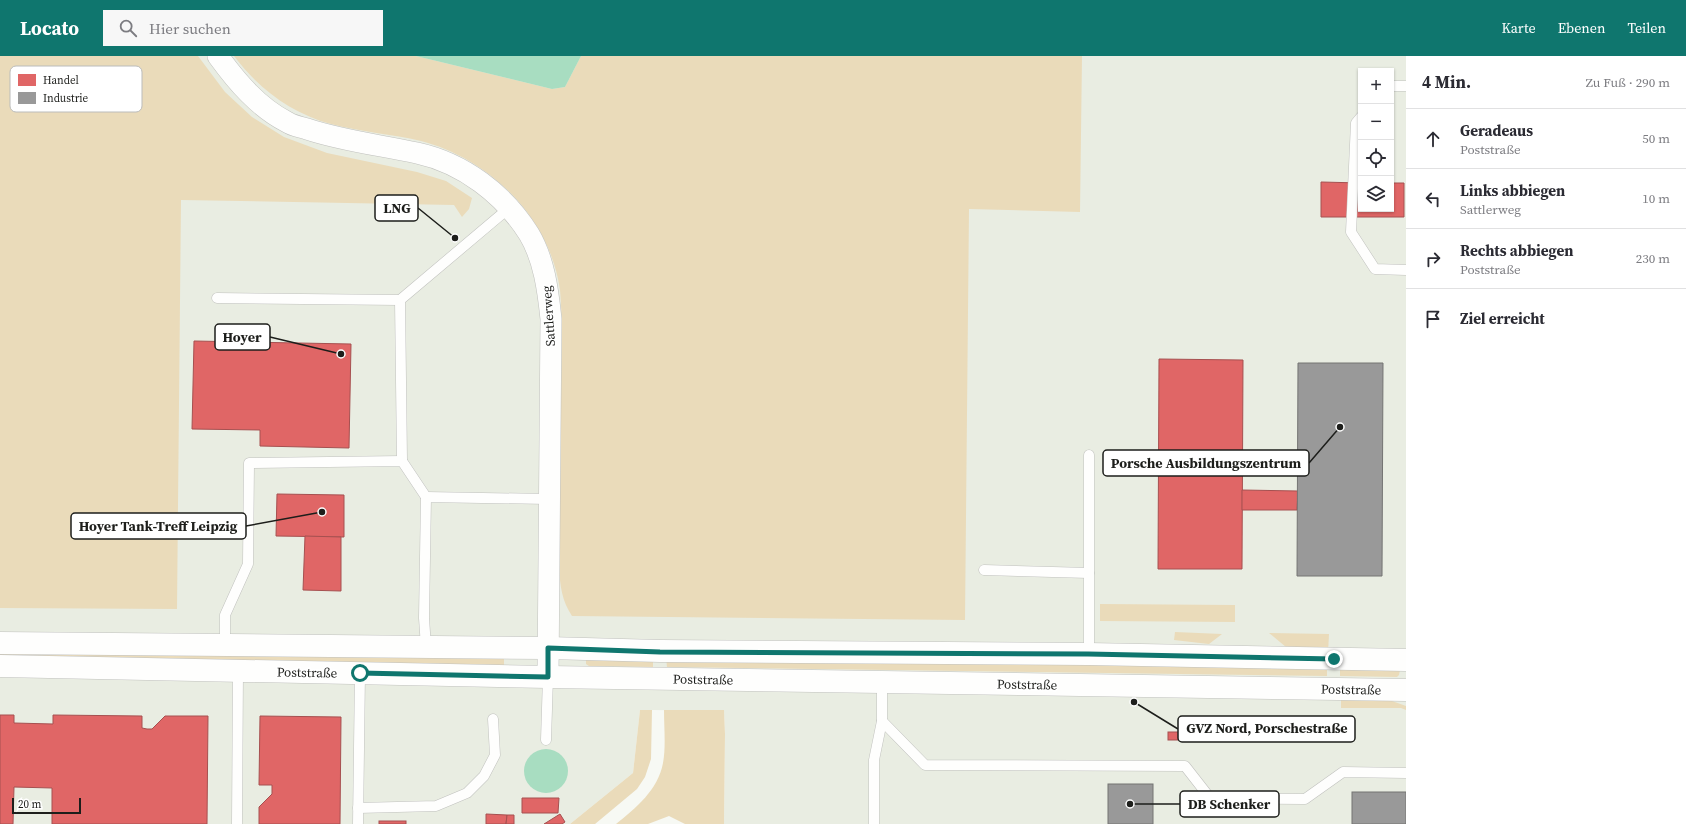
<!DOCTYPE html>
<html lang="de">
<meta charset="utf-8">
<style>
:root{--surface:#fff;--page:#f7f7f7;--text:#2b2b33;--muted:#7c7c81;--line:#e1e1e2;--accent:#0f766e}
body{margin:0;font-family:"Source Serif 4",serif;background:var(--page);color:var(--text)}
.controls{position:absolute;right:12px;top:12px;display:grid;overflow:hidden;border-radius:0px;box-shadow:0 1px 3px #0004}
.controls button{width:36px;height:36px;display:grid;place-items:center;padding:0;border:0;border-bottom:1px solid var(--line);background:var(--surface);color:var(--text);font:20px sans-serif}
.scale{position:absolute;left:12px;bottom:10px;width:69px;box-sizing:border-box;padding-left:4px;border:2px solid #1d1e1b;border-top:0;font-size:11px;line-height:14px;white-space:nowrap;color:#1d1e1b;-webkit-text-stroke:3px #fff;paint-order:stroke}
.stop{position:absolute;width:12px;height:12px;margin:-9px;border:3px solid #0f766e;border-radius:50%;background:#fff}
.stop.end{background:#0f766e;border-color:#fff;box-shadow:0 1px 4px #0008}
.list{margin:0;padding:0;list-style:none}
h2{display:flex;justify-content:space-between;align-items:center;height:52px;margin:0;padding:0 16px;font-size:17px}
h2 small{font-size:13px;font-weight:400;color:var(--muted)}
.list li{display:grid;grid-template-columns:26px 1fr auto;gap:12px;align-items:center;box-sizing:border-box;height:60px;padding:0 16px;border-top:1px solid var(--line)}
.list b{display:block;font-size:15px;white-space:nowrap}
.list p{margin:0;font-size:13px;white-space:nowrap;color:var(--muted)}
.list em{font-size:13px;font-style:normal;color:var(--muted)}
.icon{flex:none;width:22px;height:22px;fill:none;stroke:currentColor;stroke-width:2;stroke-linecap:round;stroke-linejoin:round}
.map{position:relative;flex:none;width:1406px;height:768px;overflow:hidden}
header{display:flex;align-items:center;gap:24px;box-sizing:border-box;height:56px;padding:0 20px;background:var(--accent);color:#fff}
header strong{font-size:19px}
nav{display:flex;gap:22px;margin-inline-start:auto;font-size:14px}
.search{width:280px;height:36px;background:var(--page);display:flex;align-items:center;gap:10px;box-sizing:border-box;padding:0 14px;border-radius:0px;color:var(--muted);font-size:15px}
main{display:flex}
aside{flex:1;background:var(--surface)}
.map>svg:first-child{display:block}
.built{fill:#e9ede2;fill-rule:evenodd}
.green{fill:#eadbba}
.water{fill:#a8ddc1}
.shops{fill:#e06666;stroke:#a65050}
.industry{fill:#999;stroke:#747473}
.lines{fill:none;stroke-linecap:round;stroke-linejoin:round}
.service-casing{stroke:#c0c1be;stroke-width:11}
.minor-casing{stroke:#c0c1be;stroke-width:22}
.tertiary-casing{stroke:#c0c1be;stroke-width:23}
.service{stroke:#fefefd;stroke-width:10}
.minor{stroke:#fefefd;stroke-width:21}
.tertiary{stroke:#fefefd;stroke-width:22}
.route{stroke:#0f766e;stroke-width:5}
.labels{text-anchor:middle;stroke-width:4;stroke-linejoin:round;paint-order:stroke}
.street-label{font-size:13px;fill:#1d1e1b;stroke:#fff}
.key{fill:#fff;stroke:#bbbcbb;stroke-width:1}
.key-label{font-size:11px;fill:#1d1e1b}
.leader{fill:none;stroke:#1d1e1b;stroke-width:1.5}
.callout-dot{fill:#1d1e1b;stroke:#fff;stroke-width:1.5}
.callout{fill:#fff;stroke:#1d1e1b;stroke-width:1.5}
.callout-label{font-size:14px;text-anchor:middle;font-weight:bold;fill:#1d1e1b}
</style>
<header>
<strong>Locato</strong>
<div class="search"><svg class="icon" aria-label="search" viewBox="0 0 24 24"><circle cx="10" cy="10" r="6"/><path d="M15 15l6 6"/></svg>Hier suchen</div>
<nav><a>Karte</a><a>Ebenen</a><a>Teilen</a></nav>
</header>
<main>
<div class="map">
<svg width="1406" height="768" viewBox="0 0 1406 768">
<rect width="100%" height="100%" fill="#f7f9f4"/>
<path class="built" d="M0,0H1406V768H724L725,678L724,655L652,654H640L633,717L570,768H0ZM1361,15H1391V153H1361Z"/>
<g class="green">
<path d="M0,0H198L225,36L252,61L284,81L327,97L417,116L446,125L472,142L469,153L462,161L454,149L181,144L177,553L0,552Z"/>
<path d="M234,0H416L552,33L565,31L581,0H1082L1080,156L969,153L965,564L572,560C562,545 560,530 559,511L562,265C561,255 561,244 560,234C550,162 490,103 421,85C392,78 361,76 331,68C291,57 259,33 234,0Z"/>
<path d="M1100,548L1235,549V566L1100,565Z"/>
<path d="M1175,576L1222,578L1209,588L1174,584Z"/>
<path d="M1269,577L1329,578L1328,597L1292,596Z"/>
<path d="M0,593L504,599V609L0,603Z"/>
<path d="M653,601V611L589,610L586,608V603Z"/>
<path d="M666,601L1327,610V620L667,611Z"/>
<path d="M1340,610L1400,614L1399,619L1397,621L1340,620Z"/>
<path d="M1341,644L1392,645L1406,650V654L1401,652H1341Z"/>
<path d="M640,654H652L651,703L645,721L637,733L595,768H570L633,717Z"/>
<path d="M664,654H724L725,678L724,768H685L669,760L648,768H616C636,752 658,734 663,707C666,691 664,671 664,654Z"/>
</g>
<g class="water">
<path d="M416,0H581L565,31L552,33Z"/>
<circle cx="546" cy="715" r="22"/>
</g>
<g class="shops">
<path d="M1321,126L1361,127V153H1391V127H1404V161H1321Z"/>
<path d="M194,285L351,288L349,392L260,390V374L192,373Z"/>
<path d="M1159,303L1243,304L1242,513H1158Z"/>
<path d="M1242,434L1298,435L1297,454H1242Z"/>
<path d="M277,438L344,439V481L276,480Z"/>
<path d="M305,480L341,481V535L303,534Z"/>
<path d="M0,659H14V667L53,668V659L142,660V672L147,673H152L165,660H208L207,768H52V732L14,731L13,768H0Z"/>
<path d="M260,660L341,661L340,768H259V751L272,738V729H259Z"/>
<rect x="1168" y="676" width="12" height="8"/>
<path d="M522,742H559L558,757H522Z"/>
<path d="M486,758L507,759L506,768H486Z"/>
<path d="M560,758L565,766L562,768H544Z"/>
<path d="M507,759H514V768H506Z"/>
<rect x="379" y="765" width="27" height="3"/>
</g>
<g class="industry">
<path d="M1298,307H1383L1382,520H1297Z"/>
<rect x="1108" y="728" width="45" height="40"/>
<rect x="1352" y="736" width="54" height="32"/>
</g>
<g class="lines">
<g class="service-casing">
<g id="service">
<path d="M1391,30H1406"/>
<path d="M1361,61L1356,67L1351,176L1375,213L1406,214"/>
<path d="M217,242L400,244"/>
<path d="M402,405L400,244L509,152"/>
<path d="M984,514L1089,517"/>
<path d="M225,589V559L248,508L249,407L402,405L426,441"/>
<path d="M426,591L424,562L426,441L548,443"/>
<path d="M1089,598V399"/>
<path d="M882,665L925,709L1185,710L1210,742L1305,743L1343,716L1406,717"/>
<path d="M546,684L548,621"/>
<path d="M358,752L436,750L467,737L484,720L495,699L493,663"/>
<path d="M237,768L238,614"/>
<path d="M358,768L360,617"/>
<path d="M874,768V704L882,665V626"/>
</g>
</g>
<g class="minor-casing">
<path id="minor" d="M218,0C237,26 258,51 287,66C293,70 301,71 307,73C343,85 380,89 417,97C463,107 504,138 529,178C544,203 548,234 551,263L548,621"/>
</g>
<g class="tertiary-casing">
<g id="tertiary">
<path d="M0,587L548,592L660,595L1089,598L1406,604"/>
<path d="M0,610L548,621L1406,634"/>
</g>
</g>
<use href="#service" class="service"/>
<use href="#minor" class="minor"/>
<use href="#tertiary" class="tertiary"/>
</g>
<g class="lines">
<path class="route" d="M360,617L548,621V592L660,596L1088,598L1334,603"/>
</g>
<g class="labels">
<g class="street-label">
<text transform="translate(548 260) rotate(-94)" y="5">Sattlerweg</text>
<text transform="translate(307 616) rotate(1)" y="5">Poststraße</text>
<text transform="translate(703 623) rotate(1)" y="5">Poststraße</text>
<text transform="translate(1027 628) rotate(1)" y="5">Poststraße</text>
<text transform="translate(1351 633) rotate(1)" y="5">Poststraße</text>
</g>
</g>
<rect x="10" y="10" width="132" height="46" rx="6" class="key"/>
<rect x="18" y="18" width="18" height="12" fill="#e06666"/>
<rect x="18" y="36" width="18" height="12" fill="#999"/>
<g class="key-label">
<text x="43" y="28">Handel</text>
<text x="43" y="46">Industrie</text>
</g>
<path class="leader" d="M455 182L418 152M341 298L270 281M1340 371L1309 407M322 456L246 470M1134 646L1178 673M1130 748L1180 748"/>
<g class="callout-dot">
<circle cx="455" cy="182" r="4"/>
<circle cx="341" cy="298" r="4"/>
<circle cx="1340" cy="371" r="4"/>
<circle cx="322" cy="456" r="4"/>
<circle cx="1134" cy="646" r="4"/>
<circle cx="1130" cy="748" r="4"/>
</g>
<g class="callout">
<rect x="375" y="139" width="43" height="26" rx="4"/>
<rect x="215" y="268" width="55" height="26" rx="4"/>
<rect x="1103" y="394" width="206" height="26" rx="4"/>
<rect x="71" y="457" width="175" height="26" rx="4"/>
<rect x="1178" y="660" width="177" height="26" rx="4"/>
<rect x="1180" y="735" width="99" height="26" rx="4"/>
</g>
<g class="callout-label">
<text x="397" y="157">LNG</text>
<text x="242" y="286">Hoyer</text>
<text x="1206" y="412">Porsche Ausbildungszentrum</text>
<text x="158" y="475">Hoyer Tank-Treff Leipzig</text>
<text x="1267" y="677">GVZ Nord, Porschestraße</text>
<text x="1229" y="753">DB Schenker</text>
</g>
</svg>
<div class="controls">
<button>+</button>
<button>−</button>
<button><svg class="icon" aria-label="locate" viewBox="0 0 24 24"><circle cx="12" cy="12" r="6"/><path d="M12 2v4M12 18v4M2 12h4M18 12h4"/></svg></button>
<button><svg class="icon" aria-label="layers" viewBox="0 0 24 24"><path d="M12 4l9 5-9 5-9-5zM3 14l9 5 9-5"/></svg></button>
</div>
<div class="scale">20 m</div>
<div class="stop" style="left:360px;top:617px"></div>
<div class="stop end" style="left:1334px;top:603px"></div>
</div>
<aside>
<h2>4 Min.<small>Zu Fuß · 290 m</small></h2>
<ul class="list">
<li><svg class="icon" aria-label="ahead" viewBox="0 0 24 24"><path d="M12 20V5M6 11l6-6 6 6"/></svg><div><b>Geradeaus</b><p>Poststraße</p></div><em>50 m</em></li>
<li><svg class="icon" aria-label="left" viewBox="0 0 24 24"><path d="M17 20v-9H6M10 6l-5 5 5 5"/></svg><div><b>Links abbiegen</b><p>Sattlerweg</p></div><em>10 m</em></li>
<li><svg class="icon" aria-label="right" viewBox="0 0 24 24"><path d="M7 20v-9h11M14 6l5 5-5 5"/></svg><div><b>Rechts abbiegen</b><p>Poststraße</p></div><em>230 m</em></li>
<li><svg class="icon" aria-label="arrive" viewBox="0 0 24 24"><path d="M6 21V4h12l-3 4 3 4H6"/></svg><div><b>Ziel erreicht</b></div></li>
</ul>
</aside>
</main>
